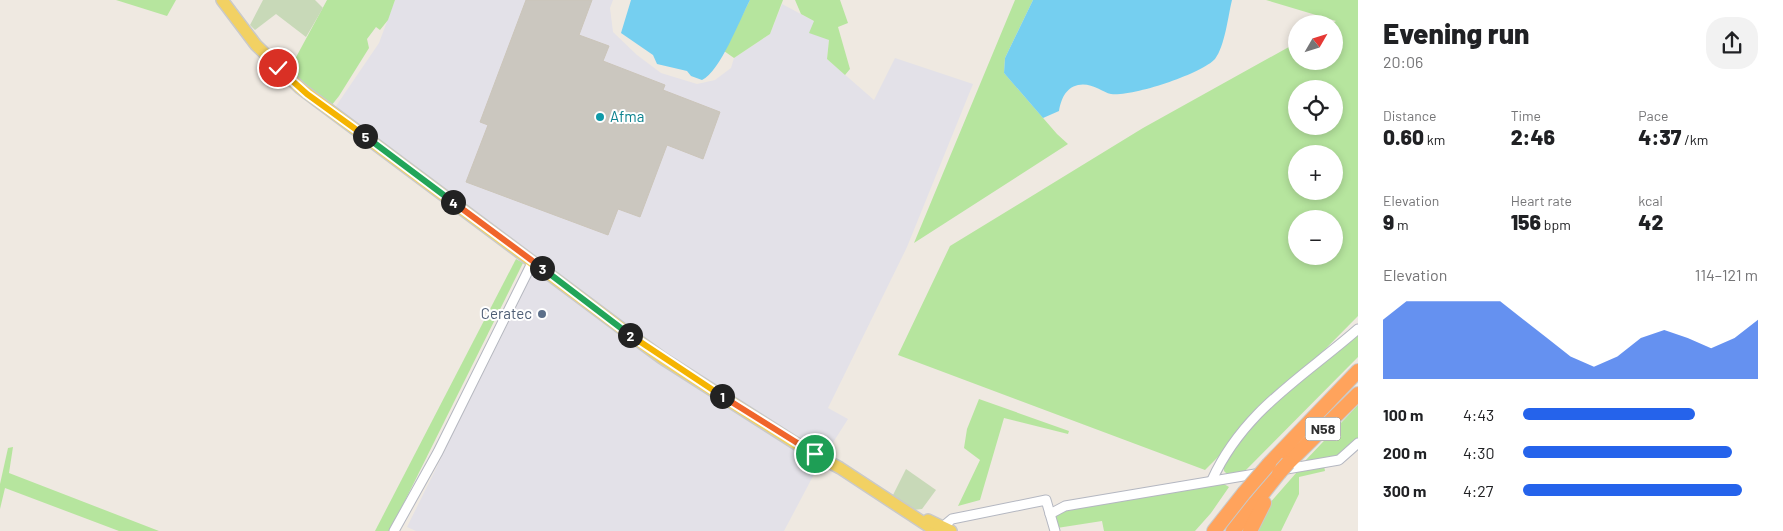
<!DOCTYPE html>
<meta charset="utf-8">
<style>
:root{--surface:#fff;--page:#f2f2f2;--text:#202124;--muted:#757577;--accent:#2563eb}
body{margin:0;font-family:Barlow,sans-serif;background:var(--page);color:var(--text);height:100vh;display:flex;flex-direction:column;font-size:19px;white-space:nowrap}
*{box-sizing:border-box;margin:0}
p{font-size:16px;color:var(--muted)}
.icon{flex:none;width:28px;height:28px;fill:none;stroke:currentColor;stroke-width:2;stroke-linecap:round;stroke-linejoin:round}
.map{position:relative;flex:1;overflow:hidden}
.drawer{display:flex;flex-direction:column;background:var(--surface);width:425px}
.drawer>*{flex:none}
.needle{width:32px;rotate:51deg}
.fabs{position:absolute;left:1288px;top:15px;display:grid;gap:10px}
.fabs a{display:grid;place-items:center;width:55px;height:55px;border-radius:50%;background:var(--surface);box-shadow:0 2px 8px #0003;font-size:25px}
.pin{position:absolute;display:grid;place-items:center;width:42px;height:42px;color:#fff;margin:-21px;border:2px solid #fff;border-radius:50%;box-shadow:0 1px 5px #0007}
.km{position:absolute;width:25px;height:25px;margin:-12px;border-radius:50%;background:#222;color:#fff;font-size:14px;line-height:25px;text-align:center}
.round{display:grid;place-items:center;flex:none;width:52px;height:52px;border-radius:20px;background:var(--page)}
.head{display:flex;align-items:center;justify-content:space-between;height:85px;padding:0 25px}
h1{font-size:28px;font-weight:800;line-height:38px}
.figures{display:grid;grid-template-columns:repeat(3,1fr);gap:8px;height:85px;padding:5px 25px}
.figures div{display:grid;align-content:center}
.figures b{font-size:21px;font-weight:800}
.figures small{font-size:14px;font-weight:400}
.figures p{font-size:14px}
.chart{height:140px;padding:10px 25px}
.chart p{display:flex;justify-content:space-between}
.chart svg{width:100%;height:90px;margin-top:5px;fill:var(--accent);opacity:.7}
ul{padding:0 25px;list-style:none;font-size:16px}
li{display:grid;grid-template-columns:80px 60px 1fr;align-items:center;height:38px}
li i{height:12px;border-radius:6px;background:var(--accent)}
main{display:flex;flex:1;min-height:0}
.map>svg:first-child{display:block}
.industrial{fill:#e3e1e8}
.green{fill:#b6e59e;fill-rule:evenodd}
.cemetery{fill:#c8d9b8}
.water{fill:#75cff0}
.building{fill:#cbc7bf;stroke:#cbc5ba}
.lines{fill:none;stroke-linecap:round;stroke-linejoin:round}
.minor-casing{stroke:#b4b7c1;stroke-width:11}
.major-casing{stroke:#c9c9c9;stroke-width:14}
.highway-casing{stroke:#c9c9c9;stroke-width:16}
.minor{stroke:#fff;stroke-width:9}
.major{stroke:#f2d163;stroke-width:11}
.highway{stroke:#ffa35c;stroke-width:14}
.highway-bridge-casing{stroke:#c9c9c9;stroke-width:16;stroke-linecap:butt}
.highway-bridge{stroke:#ffa35c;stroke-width:14}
.split-1-casing{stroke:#fff;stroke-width:10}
.split-2-casing{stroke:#fff;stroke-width:10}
.split-3-casing{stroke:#fff;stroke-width:10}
.split-4-casing{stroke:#fff;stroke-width:10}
.split-5-casing{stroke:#fff;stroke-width:10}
.split-6-casing{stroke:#fff;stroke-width:10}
.split-1{stroke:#f0652b;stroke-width:6}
.split-2{stroke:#f5b400;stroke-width:6}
.split-3{stroke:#22a559;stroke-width:6}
.split-4{stroke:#f0652b;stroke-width:6}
.split-5{stroke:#22a559;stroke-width:6}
.split-6{stroke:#f5b400;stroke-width:6}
.culture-dot{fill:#0f9aa8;stroke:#fff;stroke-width:2}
.service-dot{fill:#5c6f8a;stroke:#fff;stroke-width:2}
.labels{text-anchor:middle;stroke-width:4;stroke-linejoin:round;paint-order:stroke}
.shield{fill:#fff;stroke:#6d6d6d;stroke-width:1}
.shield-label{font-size:14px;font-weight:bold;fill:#2e2e2e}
.culture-label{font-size:15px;fill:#0d838f;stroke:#fff;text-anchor:start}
.service-label{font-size:15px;fill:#4e5e75;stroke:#fff;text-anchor:end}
</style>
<main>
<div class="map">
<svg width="1358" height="531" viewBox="0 0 1358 531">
<rect width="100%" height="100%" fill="#efe9e1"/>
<path class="industrial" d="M 395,0 L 613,0 L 610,8 L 613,32 L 637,55 L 661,73 L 697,84 L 715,80 L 731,68 L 734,58 L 770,34 L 782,4 L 814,21 L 829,40 L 827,59 L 874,100 L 895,58 L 973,84 L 907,247 L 828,408 L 848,419 L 820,463 L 784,531 L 416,531 L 407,527 L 539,261 L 334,109 L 379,43 Z"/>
<g class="green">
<path d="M 116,0 L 176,0 L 167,16 Z"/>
<path d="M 327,0 L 395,0 L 388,20 L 380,30 L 376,27 L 367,39 L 369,48 L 339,96 L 331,106 L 288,72 Z"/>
<path d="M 750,0 L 783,0 L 770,34 L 734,58 L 724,51 Z"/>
<path d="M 795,0 L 840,0 L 848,23 L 838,27 L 850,69 L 845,75 L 827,59 L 829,40 L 809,33 L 814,21 L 801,14 Z"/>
<path d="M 1015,0 L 1033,0 L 1005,58 L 1004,73 L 1057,134 L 1068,144 L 914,243 Z"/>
<path d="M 1266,0 L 1358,0 L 1358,316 L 1272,403 L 1358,333 L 1358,357 L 1242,474 L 1228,475 L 1224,471 L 1224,463 L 1243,432 L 1205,470 L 898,355 L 950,246 L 1143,128 L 1296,43 L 1296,61 L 1334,61 L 1334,24 L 1331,24 L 1336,21 ZM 1296,89 L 1334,89 L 1334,126 L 1296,126 ZM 1296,154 L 1334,154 L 1334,191 L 1296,191 ZM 1296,219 L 1334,219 L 1334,256 L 1296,256 Z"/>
<path d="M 516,259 L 523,263 L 390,531 L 375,531 Z"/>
<path d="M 979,399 L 1069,431 L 1068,434 L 1004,418 L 980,500 L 958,506 L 980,460 L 964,448 L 967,429 Z"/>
<path d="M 1358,405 L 1358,439 C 1337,459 1331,460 1303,463 Z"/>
<path d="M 13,447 L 9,473 L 159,531 L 119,531 L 5,488 L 0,509 L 0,484 L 8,448 Z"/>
<path d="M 1324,466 L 1325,471 L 1299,477 L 1299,494 L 1281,531 L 1254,531 L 1262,512 L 1297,472 Z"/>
<path d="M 1224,484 L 1229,487 L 1211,513 L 1195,531 L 1104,531 L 1102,521 L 1057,528 L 1054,515 L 1065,511 L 1115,501 Z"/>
</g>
<g class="cemetery">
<path d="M 263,0 L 315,0 L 323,8 L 306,37 L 276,14 L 255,30 L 250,25 Z"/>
<path d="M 906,469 L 936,490 L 922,509 L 913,510 L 893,495 Z"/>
</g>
<g class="water">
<path d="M 631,0 L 750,0 C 740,19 720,72 702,80 L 691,76 L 687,71 L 657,64 L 653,55 L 621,33 Z"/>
<path d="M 1033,0 L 1232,0 C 1228,16 1225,46 1215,59 C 1201,74 1132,97 1111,94 C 1102,92 1091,82 1078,85 C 1065,88 1061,100 1059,111 L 1043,118 L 1004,73 L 1005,58 Z"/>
</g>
<path class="building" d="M 526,0 L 592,0 L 579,35 L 609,46 L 603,61 L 665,85 L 663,90 L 720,112 L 703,159 L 667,145 L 640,217 L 618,209 L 608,235 L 466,182 L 488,125 L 480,122 Z"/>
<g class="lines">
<g class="minor-casing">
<g id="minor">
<path d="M 1281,470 L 1339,460 L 1358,443"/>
<path d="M 1212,480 C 1244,410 1302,378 1358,329"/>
<path d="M 1050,514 L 1065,506 L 1261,473"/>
<path d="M 394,531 L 438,452 L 533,261"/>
<path d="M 944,531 L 946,524 L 952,519 L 1046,500 L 1055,531"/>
</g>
</g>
<g class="major-casing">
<g id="major">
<path d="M 222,0 L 256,45 L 300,88 L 625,331 L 662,358 L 803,448 L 840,468 L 936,531"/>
<path d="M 928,520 L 951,531"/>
</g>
</g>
<g class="highway-casing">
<g id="highway">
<path d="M 1288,463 L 1358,394"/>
<path d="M 1269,464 L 1358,371"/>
<path d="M 1214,531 L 1244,493"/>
<path d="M 1233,531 L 1279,473"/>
<path d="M 1250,531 L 1264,503"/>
</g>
</g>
<use href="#minor" class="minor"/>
<use href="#major" class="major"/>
<use href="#highway" class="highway"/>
<g class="highway-bridge-casing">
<g id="highway-bridge">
<path d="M 1279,473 L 1288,463"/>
<path d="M 1244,493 L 1269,464"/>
</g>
</g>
<use href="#highway-bridge" class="highway-bridge"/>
</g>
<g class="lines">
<g class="split-1-casing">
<path id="split-1" d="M 722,396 L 815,454"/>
</g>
<g class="split-2-casing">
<path id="split-2" d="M 630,335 L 722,396"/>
</g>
<g class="split-3-casing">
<path id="split-3" d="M 542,268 L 630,335"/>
</g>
<g class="split-4-casing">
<path id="split-4" d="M 453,202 L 542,268"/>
</g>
<g class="split-5-casing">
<path id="split-5" d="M 365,136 L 453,202"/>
</g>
<g class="split-6-casing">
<path id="split-6" d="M 278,68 L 307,94 L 365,136"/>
</g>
<use href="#split-1" class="split-1"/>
<use href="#split-2" class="split-2"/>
<use href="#split-3" class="split-3"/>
<use href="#split-4" class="split-4"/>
<use href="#split-5" class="split-5"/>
<use href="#split-6" class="split-6"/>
</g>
<circle class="culture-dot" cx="600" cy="117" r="5"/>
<circle class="service-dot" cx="542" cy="314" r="5"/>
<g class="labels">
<rect class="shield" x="1305.5" y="417.5" width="35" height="23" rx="4"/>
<g class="shield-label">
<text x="1323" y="434">N58</text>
</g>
<g class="culture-label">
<text x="610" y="122">Afma</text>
</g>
<g class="service-label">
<text x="532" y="319">Ceratec</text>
</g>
</g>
</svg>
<div class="fabs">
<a><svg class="needle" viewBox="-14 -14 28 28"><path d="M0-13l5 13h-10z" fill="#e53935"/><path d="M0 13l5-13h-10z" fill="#757577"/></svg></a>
<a><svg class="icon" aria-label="locate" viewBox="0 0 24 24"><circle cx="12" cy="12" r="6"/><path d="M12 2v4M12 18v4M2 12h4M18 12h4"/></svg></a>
<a>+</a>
<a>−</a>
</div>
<div class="pin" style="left:815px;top:454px;background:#1e9e55"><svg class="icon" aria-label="arrive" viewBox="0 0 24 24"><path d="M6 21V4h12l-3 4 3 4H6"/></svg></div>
<div class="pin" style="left:278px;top:68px;background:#d93025"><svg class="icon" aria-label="check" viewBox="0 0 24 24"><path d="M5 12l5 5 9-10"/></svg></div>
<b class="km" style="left:722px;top:396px">1</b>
<b class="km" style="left:630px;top:335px">2</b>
<b class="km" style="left:542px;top:268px">3</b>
<b class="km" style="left:453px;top:202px">4</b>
<b class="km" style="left:365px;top:136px">5</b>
</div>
<section class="drawer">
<div class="head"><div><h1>Evening run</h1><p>20:06</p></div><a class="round"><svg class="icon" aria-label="share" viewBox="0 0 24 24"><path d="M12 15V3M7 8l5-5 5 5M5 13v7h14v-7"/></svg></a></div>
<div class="figures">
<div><p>Distance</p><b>0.60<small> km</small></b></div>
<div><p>Time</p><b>2:46</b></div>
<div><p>Pace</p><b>4:37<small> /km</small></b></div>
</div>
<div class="figures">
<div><p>Elevation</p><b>9<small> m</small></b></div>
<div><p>Heart rate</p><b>156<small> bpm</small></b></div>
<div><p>kcal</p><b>42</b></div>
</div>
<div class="chart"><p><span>Elevation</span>114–121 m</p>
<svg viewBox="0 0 160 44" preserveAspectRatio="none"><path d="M0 44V15L10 6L20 6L30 6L40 6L50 6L60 15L70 24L80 33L90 38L100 33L110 24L120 20L130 24L140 29L150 24L160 15V44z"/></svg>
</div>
<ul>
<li><b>100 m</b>4:43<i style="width:73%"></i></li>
<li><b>200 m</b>4:30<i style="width:89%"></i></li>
<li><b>300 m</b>4:27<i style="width:93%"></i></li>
</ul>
</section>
</main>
